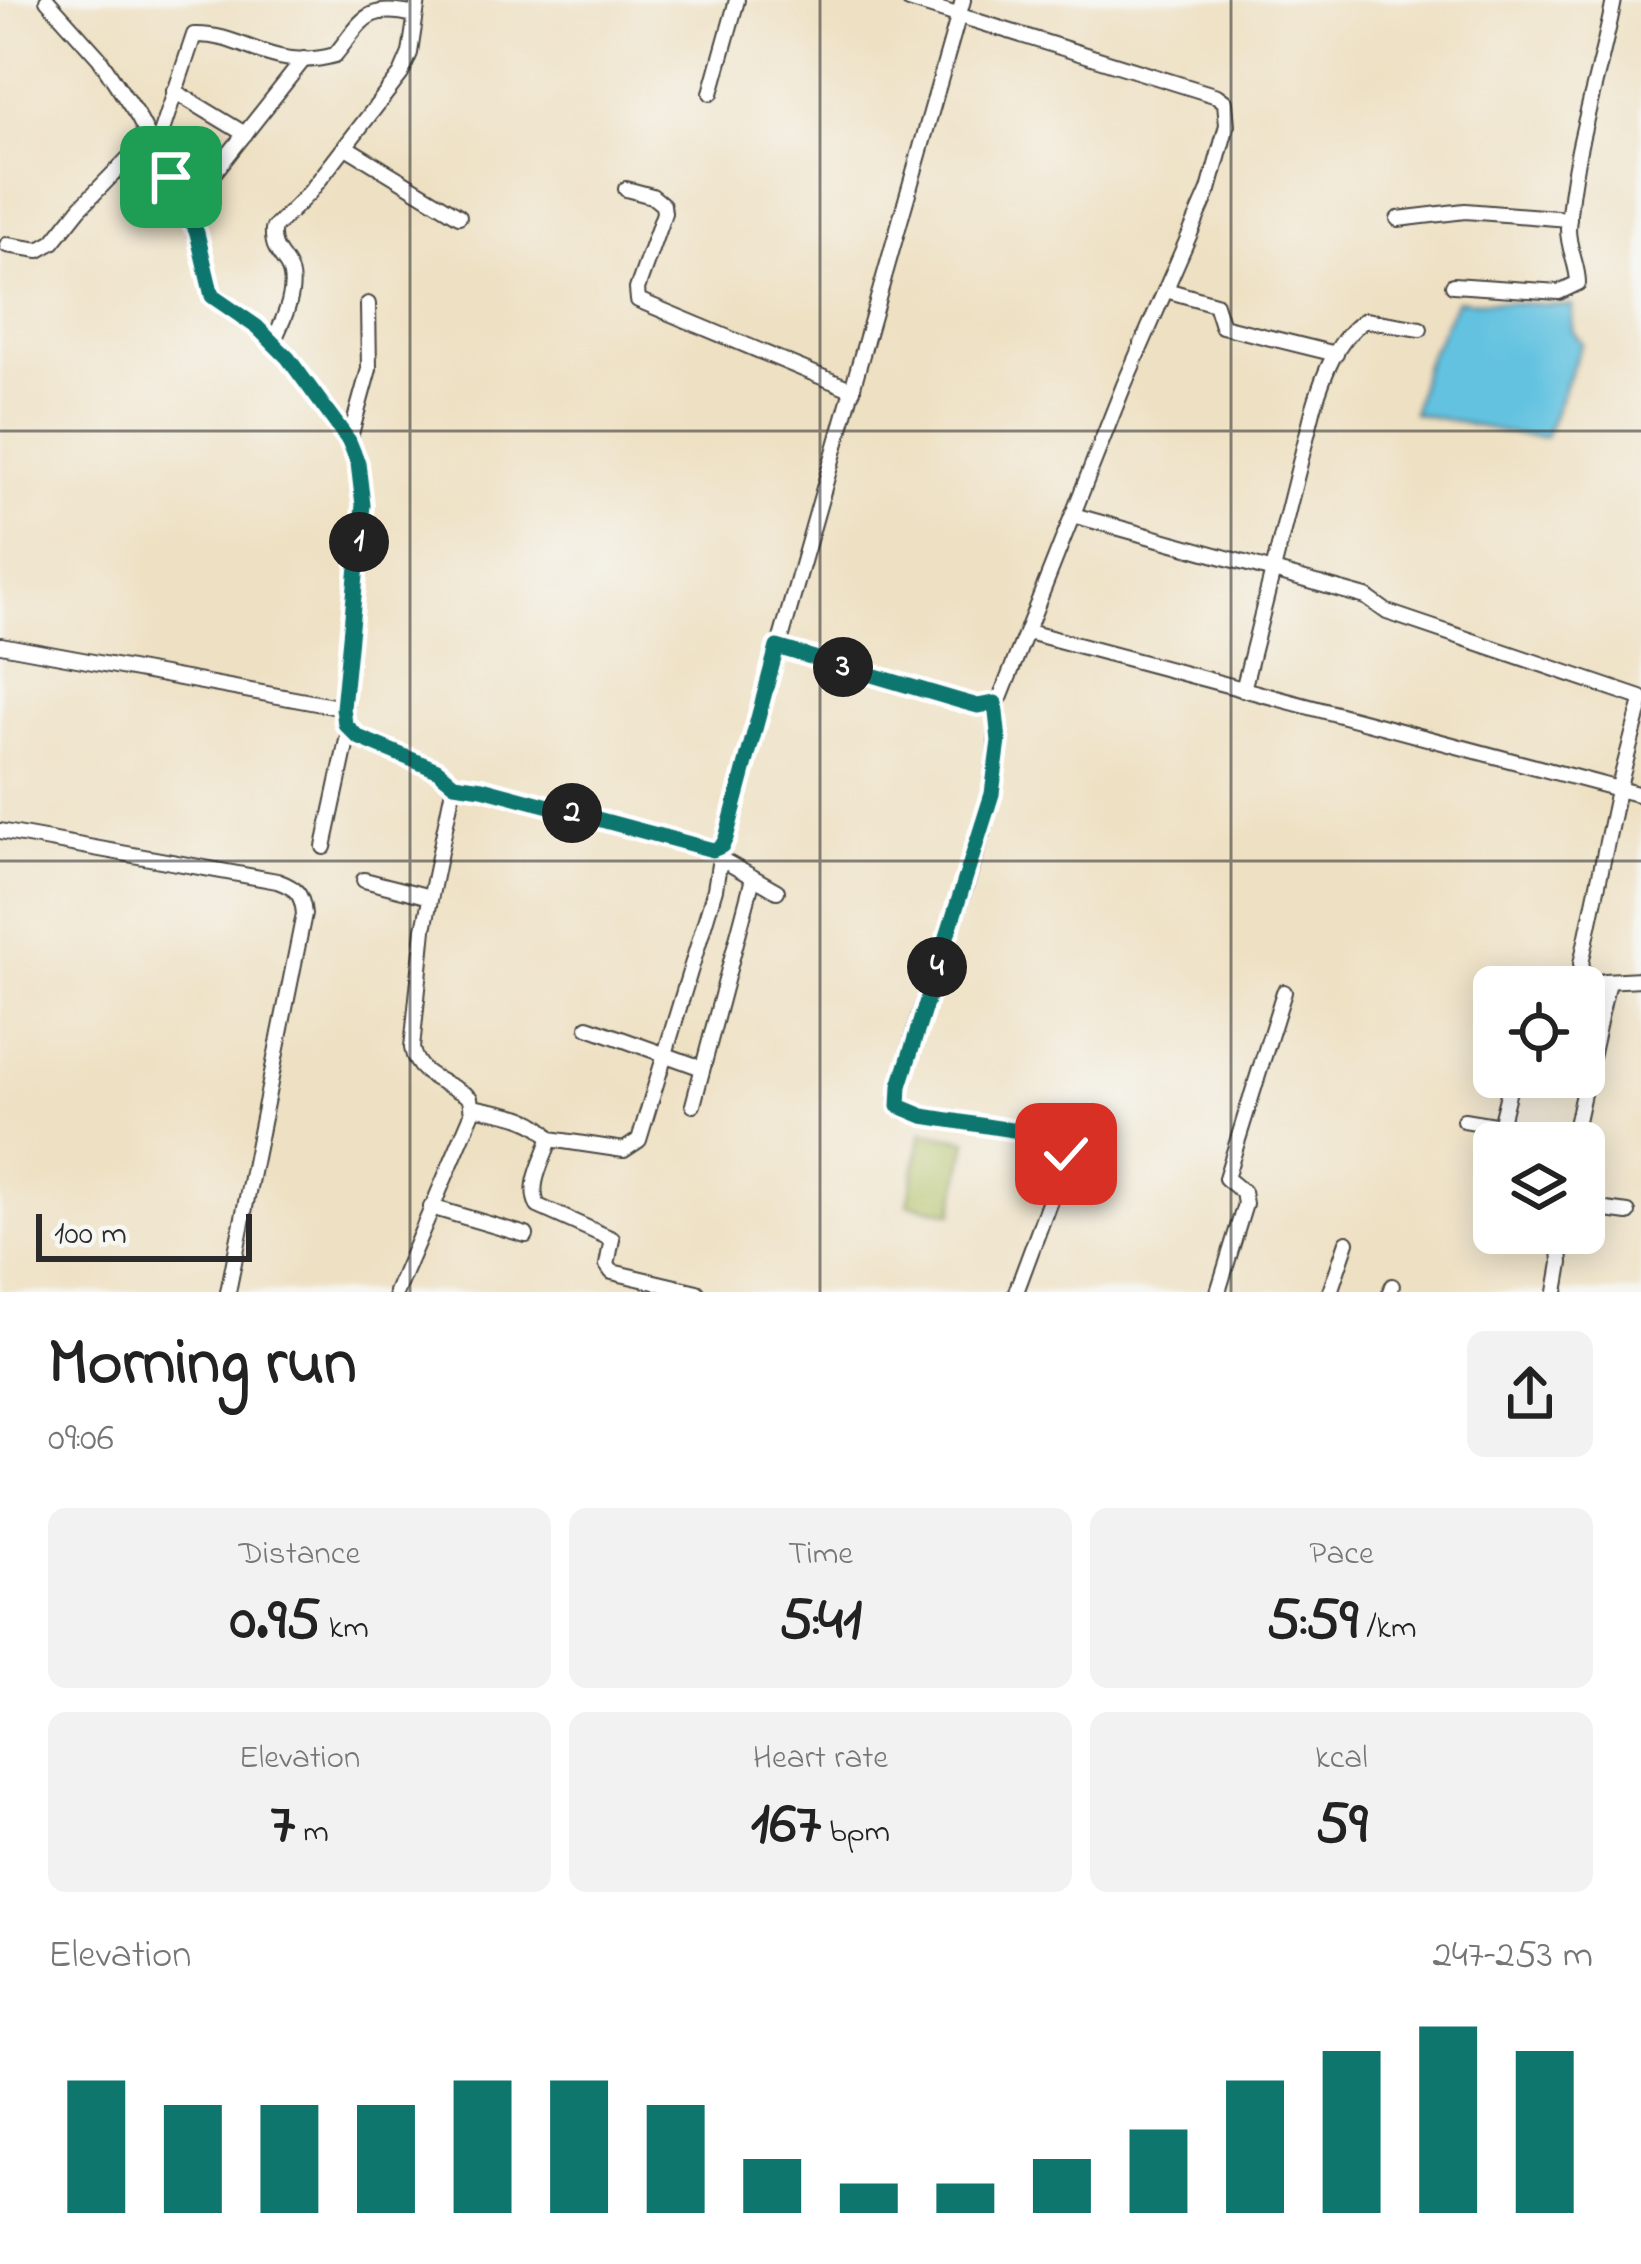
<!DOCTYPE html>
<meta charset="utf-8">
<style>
:root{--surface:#fff;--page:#f2f2f2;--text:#222;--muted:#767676;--accent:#0f766e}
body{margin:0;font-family:"Indie Flower",sans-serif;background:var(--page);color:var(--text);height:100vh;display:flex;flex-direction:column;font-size:45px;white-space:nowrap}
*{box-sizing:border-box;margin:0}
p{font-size:39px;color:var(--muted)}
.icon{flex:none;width:66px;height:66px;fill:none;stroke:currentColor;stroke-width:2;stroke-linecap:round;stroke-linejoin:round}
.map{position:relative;height:1292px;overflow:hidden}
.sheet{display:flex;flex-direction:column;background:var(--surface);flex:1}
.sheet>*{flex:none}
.buttons{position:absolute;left:1473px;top:966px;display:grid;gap:24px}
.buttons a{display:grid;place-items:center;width:132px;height:132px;border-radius:18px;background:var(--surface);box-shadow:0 6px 30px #0003;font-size:60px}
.scale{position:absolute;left:36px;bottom:30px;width:216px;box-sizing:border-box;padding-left:12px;border:6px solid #2b2b2b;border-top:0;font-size:33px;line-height:42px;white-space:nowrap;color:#2b2b2b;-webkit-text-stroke:9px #f6f6f2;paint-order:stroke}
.pin{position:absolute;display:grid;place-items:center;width:102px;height:102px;color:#fff;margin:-51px;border-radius:24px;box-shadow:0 6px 18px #0006}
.km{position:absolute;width:60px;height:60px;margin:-30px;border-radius:50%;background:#222;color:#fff;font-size:33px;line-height:60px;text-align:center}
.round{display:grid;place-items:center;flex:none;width:126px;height:126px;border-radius:18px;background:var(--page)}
.overview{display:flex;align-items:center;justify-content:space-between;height:204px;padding:0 48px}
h1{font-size:66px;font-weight:800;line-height:90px}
.stats{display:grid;grid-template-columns:repeat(3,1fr);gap:18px;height:204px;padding:12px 48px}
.stats div{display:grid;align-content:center;border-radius:18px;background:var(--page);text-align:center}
.stats b{font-size:60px;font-weight:800}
.stats small{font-size:33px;font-weight:400}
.stats p{font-size:33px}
.chart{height:336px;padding:24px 48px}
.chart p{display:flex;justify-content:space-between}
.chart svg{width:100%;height:216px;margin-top:12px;stroke:var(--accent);stroke-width:6}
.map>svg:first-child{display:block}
.green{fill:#afbd5f;stroke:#6d7445;stroke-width:3}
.water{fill:#62c2e0;stroke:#467686;stroke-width:3}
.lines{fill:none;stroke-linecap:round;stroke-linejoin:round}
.minor-casing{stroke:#484642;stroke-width:18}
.minor{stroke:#fff;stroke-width:14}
.route-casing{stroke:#fff;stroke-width:24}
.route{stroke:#0f766e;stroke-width:15}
.grid{fill:none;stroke:#2b2b2b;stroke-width:3;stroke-opacity:0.55}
</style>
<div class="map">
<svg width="1641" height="1292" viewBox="0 0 1641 1292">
<rect width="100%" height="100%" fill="#f6f6f2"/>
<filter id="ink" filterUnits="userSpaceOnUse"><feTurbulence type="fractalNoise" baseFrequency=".00833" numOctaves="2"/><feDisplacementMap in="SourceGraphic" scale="24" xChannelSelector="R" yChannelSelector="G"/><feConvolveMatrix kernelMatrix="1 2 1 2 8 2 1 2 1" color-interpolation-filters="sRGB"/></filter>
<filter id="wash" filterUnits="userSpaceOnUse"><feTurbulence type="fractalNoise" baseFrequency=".004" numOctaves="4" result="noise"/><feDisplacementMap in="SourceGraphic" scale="48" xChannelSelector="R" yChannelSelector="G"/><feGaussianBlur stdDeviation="2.7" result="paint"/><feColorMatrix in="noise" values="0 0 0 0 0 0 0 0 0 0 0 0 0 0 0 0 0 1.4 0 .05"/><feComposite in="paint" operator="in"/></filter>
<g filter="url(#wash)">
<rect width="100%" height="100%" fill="#eee0c2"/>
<path class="green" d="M 922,1132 L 967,1140 L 953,1213 L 908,1204 Z"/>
<path class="water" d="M 1457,300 L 1572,306 L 1572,330 L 1582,343 L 1545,437 L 1524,436 L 1413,413 L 1424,367 Z"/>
</g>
<g filter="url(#ink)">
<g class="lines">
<g class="minor-casing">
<g id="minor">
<path d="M 47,0 L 99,58 L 138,117 L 189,213 L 212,295 L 257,327 L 288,359 L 349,441 L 358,463 L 363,505 L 344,687 L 345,724 C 370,758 428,751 454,784 L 424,929 L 412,1048 C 417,1078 448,1081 470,1098 L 472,1114 L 396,1292"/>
<path d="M 174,91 L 245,134"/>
<path d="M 711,93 L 737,0"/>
<path d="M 346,147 L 459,216"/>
<path d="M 156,149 L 194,35 C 244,33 271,73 335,55 C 363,21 364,3 415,15"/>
<path d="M 626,189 L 652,196 L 663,205 L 664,213 L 637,289 L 638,300 L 853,390"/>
<path d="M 187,207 L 304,59"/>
<path d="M 1398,219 L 1465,211 L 1569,219"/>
<path d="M 7,245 L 39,250 L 53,242 L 80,208 L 149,137"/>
<path d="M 1453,285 L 1559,292 L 1578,283 C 1578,265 1568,249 1568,229 C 1572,151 1600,76 1614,0"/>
<path d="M 1166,290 L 1215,304 L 1222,326 L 1336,354"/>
<path d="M 273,342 C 283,321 300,287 287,265 C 278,251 272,248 273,229 L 310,192 L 401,74 L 410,53 L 418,0"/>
<path d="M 349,441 L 369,369 L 368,304"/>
<path d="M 1073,515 L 1366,597 L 1387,612 L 1641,698"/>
<path d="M 1028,632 L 1641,795"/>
<path d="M 1,645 L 343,708"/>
<path d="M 777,647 L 978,706 L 995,703 L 1001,696 L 1124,385 L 1209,190 L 1227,125 L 1225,102 L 1217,96 L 909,0"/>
<path d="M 1243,690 L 1314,407 C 1323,376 1337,338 1365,320 L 1420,329"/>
<path d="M 995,703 C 1008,838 922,966 898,1097 L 899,1105 L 905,1111 L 1050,1136 L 1065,1147 L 1065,1160 L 1016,1292"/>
<path d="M 454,784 L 497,791 L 713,851 L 722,846 L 963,0"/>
<path d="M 0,831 L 277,881 C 296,888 302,893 304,914 L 228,1292"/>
<path d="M 324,847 L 349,731"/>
<path d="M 721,859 L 777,891"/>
<path d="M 364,880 L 430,897"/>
<path d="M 1604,981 L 1641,979"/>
<path d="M 588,1027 L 702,1068"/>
<path d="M 693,1105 L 752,882"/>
<path d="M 473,1107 C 498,1113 536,1115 550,1139 C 544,1160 527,1185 538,1206 L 612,1239 L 607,1265 L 612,1272 L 697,1292"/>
<path d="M 1464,1120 L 1573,1138"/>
<path d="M 1500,1126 L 1512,1078"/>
<path d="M 550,1139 L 624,1150 L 639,1140 L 715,889 L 722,846"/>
<path d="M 1572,1143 L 1607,986 L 1586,977 L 1581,964 L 1618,790 L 1641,704"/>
<path d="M 431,1207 L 526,1235"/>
<path d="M 1584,1207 L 1628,1213"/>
<path d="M 1218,1292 L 1245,1204 L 1243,1192 L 1226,1178 L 1284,992"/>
<path d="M 1330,1292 L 1347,1242"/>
<path d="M 1390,1292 L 1392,1286"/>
<path d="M 1556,1292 L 1561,1263 L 1559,1233"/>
</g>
</g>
<use href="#minor" class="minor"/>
</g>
</g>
<g class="lines" filter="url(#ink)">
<g class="route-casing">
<path id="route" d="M 171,177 L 197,233 L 212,296 L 257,327 L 288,358 L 349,441 L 358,463 L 363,505 L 343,708 L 345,724 L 358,737 L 437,770 L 454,784 L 482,788 L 713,850 L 722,846 L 726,838 L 777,647 L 960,701 L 978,706 L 995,703 L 999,741 L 992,794 L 900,1086 L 899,1106 L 923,1116 L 1050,1136 L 1062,1142 L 1066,1154"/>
</g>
<use href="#route" class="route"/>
</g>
<path class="grid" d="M 410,0 L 410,1292M 820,0 L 820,1292M 1231,0 L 1231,1292M 0,431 L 1641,431M 0,861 L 1641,861"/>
</svg>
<div class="buttons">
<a><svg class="icon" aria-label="locate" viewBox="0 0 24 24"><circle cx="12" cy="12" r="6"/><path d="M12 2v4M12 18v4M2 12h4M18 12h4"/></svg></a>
<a><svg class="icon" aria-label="layers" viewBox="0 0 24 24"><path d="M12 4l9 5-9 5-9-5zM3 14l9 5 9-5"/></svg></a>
</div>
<div class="scale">100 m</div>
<div class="pin" style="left:171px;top:177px;background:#1e9e55"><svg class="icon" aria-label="arrive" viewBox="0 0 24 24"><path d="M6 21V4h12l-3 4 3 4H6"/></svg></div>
<div class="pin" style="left:1066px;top:1154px;background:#d93025"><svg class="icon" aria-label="check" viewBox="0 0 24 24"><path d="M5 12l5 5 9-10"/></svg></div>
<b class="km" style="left:359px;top:542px">1</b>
<b class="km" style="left:572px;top:813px">2</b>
<b class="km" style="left:843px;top:667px">3</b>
<b class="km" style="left:937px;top:967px">4</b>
</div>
<section class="sheet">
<div class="overview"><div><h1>Morning run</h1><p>09:06</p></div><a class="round"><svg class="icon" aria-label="share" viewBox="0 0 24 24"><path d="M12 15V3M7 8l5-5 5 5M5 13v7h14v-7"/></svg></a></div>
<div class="stats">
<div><p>Distance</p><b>0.95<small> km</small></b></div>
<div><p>Time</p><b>5:41</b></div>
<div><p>Pace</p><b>5:59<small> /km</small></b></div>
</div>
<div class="stats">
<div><p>Elevation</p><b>7<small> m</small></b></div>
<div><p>Heart rate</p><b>167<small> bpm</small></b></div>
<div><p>kcal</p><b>59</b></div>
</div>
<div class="chart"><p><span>Elevation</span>247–253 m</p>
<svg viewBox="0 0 160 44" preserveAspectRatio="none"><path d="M5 44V17M15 44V22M25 44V22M35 44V22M45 44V17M55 44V17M65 44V22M75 44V33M85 44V38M95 44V38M105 44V33M115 44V27M125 44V17M135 44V11M145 44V6M155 44V11"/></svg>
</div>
</section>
